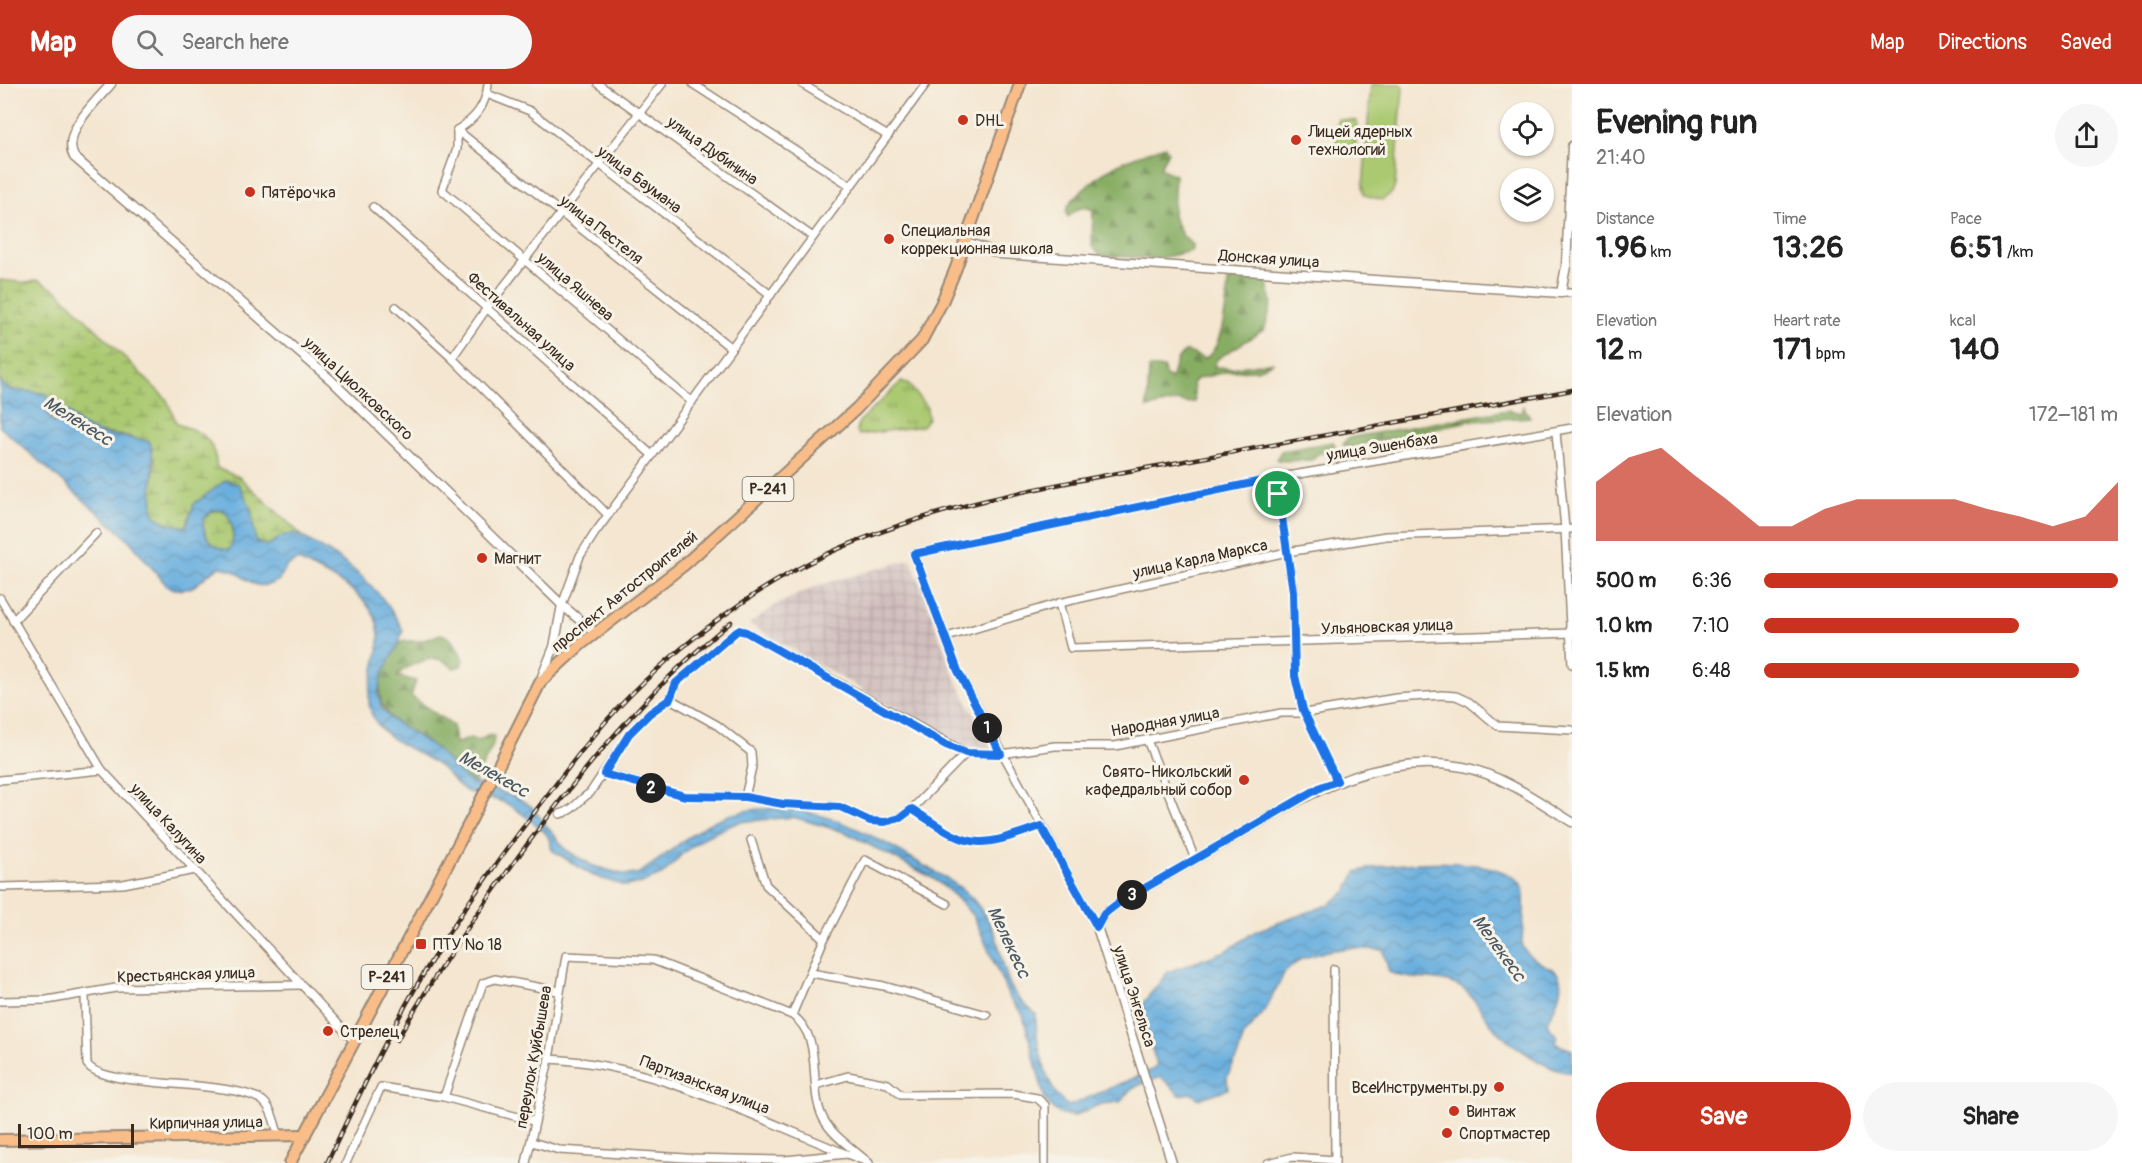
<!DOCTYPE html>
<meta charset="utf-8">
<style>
:root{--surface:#fff;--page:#f6f6f6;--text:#222;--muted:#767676;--accent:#c8321e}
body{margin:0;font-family:Pangolin,sans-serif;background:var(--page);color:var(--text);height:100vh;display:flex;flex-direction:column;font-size:22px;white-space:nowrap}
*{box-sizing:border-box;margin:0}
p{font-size:20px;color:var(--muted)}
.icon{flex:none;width:33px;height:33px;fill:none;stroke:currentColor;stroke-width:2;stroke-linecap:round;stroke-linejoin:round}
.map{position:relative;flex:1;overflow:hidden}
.sheet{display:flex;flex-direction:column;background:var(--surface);width:570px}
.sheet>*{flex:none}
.buttons{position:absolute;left:1500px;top:18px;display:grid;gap:12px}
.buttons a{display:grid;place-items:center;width:54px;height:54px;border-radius:50%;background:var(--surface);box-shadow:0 2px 4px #0004;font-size:30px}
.scale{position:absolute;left:18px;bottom:15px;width:116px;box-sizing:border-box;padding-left:6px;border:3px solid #3b2a1e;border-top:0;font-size:16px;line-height:21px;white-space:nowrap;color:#3b2a1e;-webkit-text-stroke:4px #f7f3e8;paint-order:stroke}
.pin{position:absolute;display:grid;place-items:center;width:51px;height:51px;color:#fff;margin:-26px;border:3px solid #fff;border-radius:50%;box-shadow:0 2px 6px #0007}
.km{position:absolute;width:30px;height:30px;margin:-15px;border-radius:50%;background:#222;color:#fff;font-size:16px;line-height:30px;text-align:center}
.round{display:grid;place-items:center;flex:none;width:63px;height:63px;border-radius:32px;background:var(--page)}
.headline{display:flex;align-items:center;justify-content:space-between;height:102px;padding:0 24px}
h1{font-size:33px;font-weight:700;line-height:45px}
.metrics{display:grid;grid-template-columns:repeat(3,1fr);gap:9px;height:102px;padding:6px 24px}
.metrics div{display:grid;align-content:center}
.metrics b{font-size:30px;font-weight:700}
.metrics small{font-size:16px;font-weight:400}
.metrics p{font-size:16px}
.chart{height:168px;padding:12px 24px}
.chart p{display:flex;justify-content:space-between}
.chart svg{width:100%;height:108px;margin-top:6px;fill:var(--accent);opacity:.7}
.action{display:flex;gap:12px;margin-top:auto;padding:12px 24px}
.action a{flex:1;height:69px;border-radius:36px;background:var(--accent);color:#fff;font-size:24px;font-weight:700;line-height:69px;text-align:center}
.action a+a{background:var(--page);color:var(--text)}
ul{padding:0 24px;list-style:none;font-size:20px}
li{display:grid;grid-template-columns:96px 72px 1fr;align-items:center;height:45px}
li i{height:15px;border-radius:8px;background:var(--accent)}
header{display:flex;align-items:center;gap:36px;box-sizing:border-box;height:84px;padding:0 30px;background:var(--accent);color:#fff}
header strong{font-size:28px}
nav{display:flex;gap:33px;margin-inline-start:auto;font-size:21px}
.search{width:420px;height:54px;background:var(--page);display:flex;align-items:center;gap:15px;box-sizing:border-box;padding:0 21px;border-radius:33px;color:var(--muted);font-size:22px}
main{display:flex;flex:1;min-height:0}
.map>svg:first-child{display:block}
.industrial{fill:url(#industrial-grid)}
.grass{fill:url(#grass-tufts);stroke:#727a48;stroke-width:1.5}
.forest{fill:url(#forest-firs);stroke:#616c40;stroke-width:1.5}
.wetland{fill:url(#wetland-marsh);stroke:#727a48;stroke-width:1.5}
.garden{fill:#aac971;stroke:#727a48;stroke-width:1.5}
.water{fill:url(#water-waves);stroke:#526c7e;stroke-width:1.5;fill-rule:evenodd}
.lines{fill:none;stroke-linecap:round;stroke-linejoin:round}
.minor-casing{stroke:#988877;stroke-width:10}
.tertiary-casing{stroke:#988877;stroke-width:11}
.trunk-casing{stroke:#988877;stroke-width:14}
.minor{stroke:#fff;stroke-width:7}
.tertiary{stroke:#fff;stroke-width:8}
.trunk{stroke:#f8bd89;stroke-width:10}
.rail-casing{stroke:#3b2a1e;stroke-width:4.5}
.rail{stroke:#f7f3e8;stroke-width:2;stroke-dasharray:7;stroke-linecap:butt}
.route-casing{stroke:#fff;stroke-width:12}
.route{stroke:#1a73e8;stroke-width:8}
.poi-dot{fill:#c8321e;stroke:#f7f3e8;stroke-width:2}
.labels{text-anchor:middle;stroke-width:6;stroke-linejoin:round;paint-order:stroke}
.shield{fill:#f7f3e8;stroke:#73665b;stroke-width:1.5}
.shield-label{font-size:15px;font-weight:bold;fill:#3b2a1e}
.poi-label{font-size:16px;fill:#3b2a1e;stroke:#f7f3e8;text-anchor:start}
.street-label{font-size:16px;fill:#3b2a1e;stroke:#f7f3e8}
.water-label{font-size:18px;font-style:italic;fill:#4b5861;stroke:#f7f3e8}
</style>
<header>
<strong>Map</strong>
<div class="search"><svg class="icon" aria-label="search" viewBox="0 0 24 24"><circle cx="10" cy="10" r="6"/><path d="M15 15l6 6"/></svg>Search here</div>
<nav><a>Map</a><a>Directions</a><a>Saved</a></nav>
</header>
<main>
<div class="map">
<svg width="1572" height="1079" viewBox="0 0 1572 1079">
<defs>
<pattern id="industrial-grid" width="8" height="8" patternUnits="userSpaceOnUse" patternTransform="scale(1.5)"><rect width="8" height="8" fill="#d1bfbe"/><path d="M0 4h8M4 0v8" fill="none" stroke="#b4a4a3"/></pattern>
<pattern id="grass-tufts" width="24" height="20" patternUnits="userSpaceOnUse" patternTransform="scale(1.5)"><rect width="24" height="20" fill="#aac971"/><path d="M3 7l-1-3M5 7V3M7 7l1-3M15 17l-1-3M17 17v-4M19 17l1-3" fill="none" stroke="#8ca35c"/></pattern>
<pattern id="forest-firs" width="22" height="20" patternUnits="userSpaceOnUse" patternTransform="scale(1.5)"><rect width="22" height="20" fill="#87ad63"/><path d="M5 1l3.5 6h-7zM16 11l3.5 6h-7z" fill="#708d51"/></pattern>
<pattern id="wetland-marsh" width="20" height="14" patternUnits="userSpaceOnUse" patternTransform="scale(1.5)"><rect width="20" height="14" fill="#aac971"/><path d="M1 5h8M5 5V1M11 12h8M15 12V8" fill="none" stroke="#8ca35c"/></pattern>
<pattern id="water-waves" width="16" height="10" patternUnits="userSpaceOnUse" patternTransform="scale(1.5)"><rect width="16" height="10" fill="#68aede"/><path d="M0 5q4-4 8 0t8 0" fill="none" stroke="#578eb3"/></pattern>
</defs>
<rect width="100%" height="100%" fill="#f7f3e8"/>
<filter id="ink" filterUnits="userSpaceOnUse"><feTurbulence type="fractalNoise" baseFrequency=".0167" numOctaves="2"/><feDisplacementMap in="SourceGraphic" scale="12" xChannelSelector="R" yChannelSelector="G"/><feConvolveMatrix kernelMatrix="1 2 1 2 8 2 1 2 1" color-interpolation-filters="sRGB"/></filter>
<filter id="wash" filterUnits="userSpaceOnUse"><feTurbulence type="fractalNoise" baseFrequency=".008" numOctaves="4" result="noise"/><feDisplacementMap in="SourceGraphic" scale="24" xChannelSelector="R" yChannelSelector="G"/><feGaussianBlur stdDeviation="1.35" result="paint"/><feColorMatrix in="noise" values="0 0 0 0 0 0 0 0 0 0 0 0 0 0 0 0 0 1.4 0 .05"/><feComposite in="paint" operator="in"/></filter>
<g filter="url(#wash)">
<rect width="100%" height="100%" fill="#f4e6d0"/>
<path class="industrial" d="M 911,475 L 953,589 L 991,664 L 966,663 L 950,657 L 749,540 L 776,521 L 816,502 Z"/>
<path class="grass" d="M 901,298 L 909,301 L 927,324 L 928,334 L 922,342 L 859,351 L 857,347 L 859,338 Z"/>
<g class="forest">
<path d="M 1165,62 L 1168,68 L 1160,84 L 1175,91 L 1173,132 L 1182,151 L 1193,162 L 1191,167 L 1157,175 L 1101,171 L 1092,163 L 1093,126 C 1082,121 1077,125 1068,133 L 1066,129 C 1068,118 1074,115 1082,107 C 1111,79 1128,75 1165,62 Z"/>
<path d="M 1231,188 L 1265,192 L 1272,218 L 1265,245 L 1217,275 L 1214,283 L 1232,284 L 1274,278 L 1257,286 L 1229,287 L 1197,295 L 1193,298 L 1195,318 L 1185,319 L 1179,317 L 1147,324 L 1149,284 L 1164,284 L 1165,291 L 1171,295 C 1175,284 1175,273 1187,267 L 1204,275 C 1224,266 1228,211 1228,190 Z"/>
<path d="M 1523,322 L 1530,333 L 1469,337 L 1351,363 L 1343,361 L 1347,355 L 1353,353 L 1508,326 L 1522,329 Z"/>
<path d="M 1333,358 L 1335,361 L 1333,369 L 1319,369 L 1311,376 L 1279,377 L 1277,375 L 1281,367 Z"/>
<path d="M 441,550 C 453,553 459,565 463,576 L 461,582 L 454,584 C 450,582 446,577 441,576 C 429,572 404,583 397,592 L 416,597 L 411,612 L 453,642 L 455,660 L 470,654 L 478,657 L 489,651 L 494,652 L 493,661 L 474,699 C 461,694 447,675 435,666 C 403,642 364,630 386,582 C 390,574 392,563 400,559 C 407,555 412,558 418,557 C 426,556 434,552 441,550 Z"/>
</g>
<g class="wetland">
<path d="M 0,196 L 28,199 L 38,196 L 59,208 L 167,316 L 177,340 C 204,348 214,355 217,384 L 239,393 L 306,455 C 290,447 281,452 267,462 L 256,458 L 251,425 L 194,420 L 186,443 C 173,442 164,438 154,431 L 151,415 L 155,375 L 129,352 C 103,352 80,341 53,339 L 46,326 L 48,310 L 8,305 L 0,297 Z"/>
<path d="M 213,426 L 223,426 C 234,435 236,454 229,467 C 212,464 203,453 203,436 Z"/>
</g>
<g class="garden">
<path d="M 1371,0 L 1401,0 L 1403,4 L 1395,102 L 1392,109 L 1382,116 L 1364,111 L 1363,104 Z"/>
<path d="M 1338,35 L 1357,37 L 1355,68 L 1335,67 Z"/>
</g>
<path class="water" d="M 0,297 L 8,305 L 48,310 L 46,326 L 53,339 L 68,327 C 88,356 119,349 150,358 C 157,382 149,406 154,431 L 166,439 L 186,443 L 194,420 L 226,396 L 239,400 L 251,425 L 256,458 L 267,462 L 282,452 L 295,449 C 341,473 378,498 403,546 L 399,559 L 383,589 L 378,609 L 382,625 L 392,636 L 434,663 L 467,696 L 515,713 L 531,722 L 566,766 L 593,782 L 626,791 L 637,790 C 664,775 688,749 716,736 C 789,704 861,743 921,780 C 942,792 965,803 979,823 C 987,834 995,847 998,859 C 1003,878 1006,899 1018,914 C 1023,920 1030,925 1036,930 C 1035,954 1046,1010 1069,1022 L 1152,986 L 1157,981 L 1141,931 L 1144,918 L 1168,888 L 1226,867 L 1256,847 L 1328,821 L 1347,807 L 1356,788 C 1390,777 1495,770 1520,799 C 1529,809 1521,849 1522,863 C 1530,874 1540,879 1552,885 C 1572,896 1552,927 1547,941 L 1557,952 L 1556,960 L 1572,966 L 1572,988 C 1552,991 1506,957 1493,942 C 1484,932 1478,919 1468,909 C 1447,888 1414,900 1389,888 L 1383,866 L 1350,864 L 1327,867 L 1301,875 L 1285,888 L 1264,928 L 1244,951 L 1238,971 L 1227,993 L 1228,1005 L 1199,1015 L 1190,1009 L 1180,1011 L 1161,993 L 1132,1004 L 1120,1018 L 1101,1020 L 1074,1032 L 1062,1031 L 1052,1024 L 1045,1016 L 1023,931 L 1009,913 L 974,833 L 955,812 L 934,795 L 847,749 L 793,733 L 739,738 L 707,752 L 683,769 L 663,790 L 642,799 L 625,802 L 591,791 L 552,766 C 551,762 550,756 548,753 C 545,746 513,722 505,719 C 495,714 479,713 466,707 C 456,701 448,689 439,682 C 419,667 391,660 376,638 C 351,603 403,558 364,517 C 346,498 320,489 298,476 L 287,482 L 279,496 C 249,513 248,486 220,483 C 200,491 197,513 168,503 L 128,455 L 0,343 ZM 213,426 L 223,426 C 234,435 236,454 229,466 C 212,464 203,453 203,436 Z"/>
</g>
<g filter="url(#ink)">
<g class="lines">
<g class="minor-casing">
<g id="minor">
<path d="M 598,0 L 813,153"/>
<path d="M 693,0 L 851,102"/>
<path d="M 802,0 L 888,52"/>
<path d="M 487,10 L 530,27 L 771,211"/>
<path d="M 457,46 L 457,65 L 442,106 L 692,318"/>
<path d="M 457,46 L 731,264"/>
<path d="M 457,46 C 475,35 486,22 488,0"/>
<path d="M 373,123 L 652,371"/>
<path d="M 1561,209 L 1572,209"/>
<path d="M 396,223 L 452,274 L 608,431"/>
<path d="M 452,274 L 487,224 L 662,0"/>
<path d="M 1556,348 L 1565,445 L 1572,580"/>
<path d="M 1276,394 L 1293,507 L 1295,592 L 1303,626 L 1337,697"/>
<path d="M 0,514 L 102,686 L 353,956"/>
<path d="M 1059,519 L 1071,564 L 1572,549"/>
<path d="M 562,521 L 580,472 L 595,449 L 926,0"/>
<path d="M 13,537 L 96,449"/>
<path d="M 947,553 L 1059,519 L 1287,468 L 1386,452 L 1572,445"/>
<path d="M 670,615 L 717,641 L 751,668 L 752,683 L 745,713"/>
<path d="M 1147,656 L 1195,775"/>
<path d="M 604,689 L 685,712 L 745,713 L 783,720 L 840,723 L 870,737 L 885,738 L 900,734 L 912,725 C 972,765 973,766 1041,742"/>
<path d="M 0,696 L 102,686"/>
<path d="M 912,725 L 966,669"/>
<path d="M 560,730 C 574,727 578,716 590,709 L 629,650 L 650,629 L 670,615 L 676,599 L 738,546 L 746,548 L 966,669 L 1001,670 L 1055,662 L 1115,662 L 1281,629 L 1305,629 L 1396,614 L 1442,611 L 1456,612 L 1469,618 L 1498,642 L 1572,646"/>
<path d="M 751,756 L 766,801 L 824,855"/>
<path d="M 0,803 L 123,800 L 195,786"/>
<path d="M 1097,843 L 958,587 L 914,470 L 1287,392 L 1572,344"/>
<path d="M 1334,885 L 1335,1079"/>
<path d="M 811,889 L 884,902 L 987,931"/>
<path d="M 85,911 L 87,980 C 103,1006 236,994 264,1018 C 273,1026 275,1042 279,1052"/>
<path d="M 0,917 L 47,916 L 116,904 L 301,901"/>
<path d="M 792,931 L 824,855 L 865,776 L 947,820"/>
<path d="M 549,975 C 653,980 749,1031 844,1069"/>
<path d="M 816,1001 L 848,992 L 888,1000 L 901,1011 L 1013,1010 L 1037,1014 L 1045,1021 L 1045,1079"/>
<path d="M 444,1013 L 483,899 L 495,895 L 558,907"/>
<path d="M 532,1058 L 559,1066 L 686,1074 L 785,1076 L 847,1070 L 865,1077"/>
<path d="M 346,1079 L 381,1003 L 444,1013 L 533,1037"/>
<path d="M 526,1079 L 549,975 L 566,872 L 653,876 L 792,931 C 825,954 807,1002 823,1034 C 832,1052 855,1066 869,1079"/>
<path d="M 1268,1079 L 1293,1073 L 1335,1076"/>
</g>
</g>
<g class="tertiary-casing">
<g id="tertiary">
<path d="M 111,0 C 95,19 61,48 74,73 L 331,296 L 562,521 L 595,549"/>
<path d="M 966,158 L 1001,170 L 1561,209 L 1566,182 L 1572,62"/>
<path d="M 541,595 L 554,563 L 562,521"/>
<path d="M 1172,1079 L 1097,843 L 1104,830 L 1117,820 C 1157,797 1197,774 1236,752 C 1307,711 1377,667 1463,683 C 1502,691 1538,717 1572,738"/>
</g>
</g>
<g class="trunk-casing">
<g id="trunk">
<path d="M 0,1056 L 305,1051"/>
<path d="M 290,1079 L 471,736 L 541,597 L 580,561 L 684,481 L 856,325 L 922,256 L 942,218 L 956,184 L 1020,0"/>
</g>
</g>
<use href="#minor" class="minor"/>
<use href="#tertiary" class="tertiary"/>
<use href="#trunk" class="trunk"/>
<g class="rail-casing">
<g id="rail">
<path d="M 397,956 C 432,894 471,838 512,781 C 577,692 645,607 731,538"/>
<path d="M 327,1079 C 361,1006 397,931 440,863 C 470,814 505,767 540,721 C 562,692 584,662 608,635 C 666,570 748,507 827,470 C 940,418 1064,399 1185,377 C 1314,353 1443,330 1572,306"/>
</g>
</g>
<use href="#rail" class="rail"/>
</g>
</g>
<g class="lines" filter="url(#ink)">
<g class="route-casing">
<path id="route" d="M 1276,394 L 1293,507 L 1295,592 L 1303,626 L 1337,697 L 1321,703 L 1117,820 L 1104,830 L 1097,843 L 1041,742 C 973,766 972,765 912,725 L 900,734 L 885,738 L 870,737 L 840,723 L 783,720 L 745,713 L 685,712 L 604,690 L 629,650 L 650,629 L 670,615 L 676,599 L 738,546 L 746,548 L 946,661 L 966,669 L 1001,670 L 958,587 L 914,470 Z"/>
</g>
<use href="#route" class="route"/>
</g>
<g class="poi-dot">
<circle cx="963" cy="36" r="6"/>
<circle cx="1296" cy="56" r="6"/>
<circle cx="250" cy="108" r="6"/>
<circle cx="889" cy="155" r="6"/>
<circle cx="482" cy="474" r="6"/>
<circle cx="1244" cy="696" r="6"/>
<rect x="415" y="854" width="12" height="12" rx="3"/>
<circle cx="328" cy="947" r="6"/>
<circle cx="1499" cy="1003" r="6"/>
<circle cx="1454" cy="1027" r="6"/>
<circle cx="1447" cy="1049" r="6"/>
</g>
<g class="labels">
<g class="shield">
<rect x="742.5" y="393" width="51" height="24" rx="4.5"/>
<rect x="361.5" y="881" width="51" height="24" rx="4.5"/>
</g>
<g class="shield-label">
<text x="768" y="410">Р-241</text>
<text x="387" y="898">Р-241</text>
</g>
<g class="poi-label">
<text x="975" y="42">DHL</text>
<text x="1308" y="53">Лицей ядерных<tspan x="1308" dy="18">технологий</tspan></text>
<text x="262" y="114">Пятёрочка</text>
<text x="901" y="152">Специальная<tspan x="901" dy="18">коррекционная школа</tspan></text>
<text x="494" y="480">Магнит</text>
<text x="1232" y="693" text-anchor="end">Свято-Никольский<tspan x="1232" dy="18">кафедральный собор</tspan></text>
<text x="433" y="866">ПТУ № 18</text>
<text x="340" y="953">Стрелец</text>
<text x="1487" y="1009" text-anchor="end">ВсеИнструменты.ру</text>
<text x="1466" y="1033">Винтаж</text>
<text x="1459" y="1055">Спортмастер</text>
</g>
<g class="street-label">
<text transform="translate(713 66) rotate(35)" y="6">улица Дубинина</text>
<text transform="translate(640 95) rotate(37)" y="6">улица Баумана</text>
<text transform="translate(602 145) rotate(38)" y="6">улица Пестеля</text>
<text transform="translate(1269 174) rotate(4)" y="6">Донская улица</text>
<text transform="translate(576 202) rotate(41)" y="6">улица Яшнева</text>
<text transform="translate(522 237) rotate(42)" y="6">Фестивальная улица</text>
<text transform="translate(359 304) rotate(43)" y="6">улица Циолковского</text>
<text transform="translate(1382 362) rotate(-9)" y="6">улица Эшенбаха</text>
<text transform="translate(1200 474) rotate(-12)" y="6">улица Карла Маркса</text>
<text transform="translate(624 507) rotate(-39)" y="6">проспект Автостроителей</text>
<text transform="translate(1387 542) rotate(-2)" y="6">Ульяновская улица</text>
<text transform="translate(1165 637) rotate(-10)" y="6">Народная улица</text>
<text transform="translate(169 739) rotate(47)" y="6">улица Калугина</text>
<text transform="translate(186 890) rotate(-2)" y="6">Крестьянская улица</text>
<text transform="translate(1135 912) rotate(72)" y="6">улица Энгельса</text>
<text transform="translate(533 973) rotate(-80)" y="6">переулок Куйбышева</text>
<text transform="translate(705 1000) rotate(21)" y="6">Партизанская улица</text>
<text transform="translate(206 1038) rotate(-1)" y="6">Кирпичная улица</text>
</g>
<g class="water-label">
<text transform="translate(78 337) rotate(32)" y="6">Мелекесс</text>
<text transform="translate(494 690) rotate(29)" y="6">Мелекесс</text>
<text transform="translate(1009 858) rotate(65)" y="6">Мелекесс</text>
<text transform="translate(1499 864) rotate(54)" y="6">Мелекесс</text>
</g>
</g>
</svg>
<div class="buttons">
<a><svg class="icon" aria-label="locate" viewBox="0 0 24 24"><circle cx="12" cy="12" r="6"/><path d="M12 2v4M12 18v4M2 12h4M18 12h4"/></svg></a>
<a><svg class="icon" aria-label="layers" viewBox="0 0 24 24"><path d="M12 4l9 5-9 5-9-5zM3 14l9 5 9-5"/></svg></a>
</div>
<div class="scale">100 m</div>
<div class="pin" style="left:1278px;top:410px;background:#1e9e55"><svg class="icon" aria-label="arrive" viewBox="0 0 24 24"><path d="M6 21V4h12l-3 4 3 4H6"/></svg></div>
<b class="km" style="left:987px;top:644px">1</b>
<b class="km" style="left:651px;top:704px">2</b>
<b class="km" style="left:1132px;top:811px">3</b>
</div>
<section class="sheet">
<div class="headline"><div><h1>Evening run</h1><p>21:40</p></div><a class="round"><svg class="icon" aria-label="share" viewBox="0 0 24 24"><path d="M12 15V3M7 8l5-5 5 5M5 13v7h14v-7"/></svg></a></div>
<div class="metrics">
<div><p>Distance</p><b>1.96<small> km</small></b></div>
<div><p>Time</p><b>13:26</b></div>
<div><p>Pace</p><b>6:51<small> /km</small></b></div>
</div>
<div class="metrics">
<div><p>Elevation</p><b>12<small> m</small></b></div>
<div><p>Heart rate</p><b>171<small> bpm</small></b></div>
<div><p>kcal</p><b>140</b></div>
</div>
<div class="chart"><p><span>Elevation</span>172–181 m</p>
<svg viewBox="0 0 160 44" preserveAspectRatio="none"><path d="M0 44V20L10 10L20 6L30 17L40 27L50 38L60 38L70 31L80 27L90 27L100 27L110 27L120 31L130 34L140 38L150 34L160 20V44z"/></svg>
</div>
<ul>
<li><b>500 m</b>6:36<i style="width:100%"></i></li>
<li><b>1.0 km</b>7:10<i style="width:72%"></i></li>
<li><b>1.5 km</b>6:48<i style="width:89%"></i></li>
</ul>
<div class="action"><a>Save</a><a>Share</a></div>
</section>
</main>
